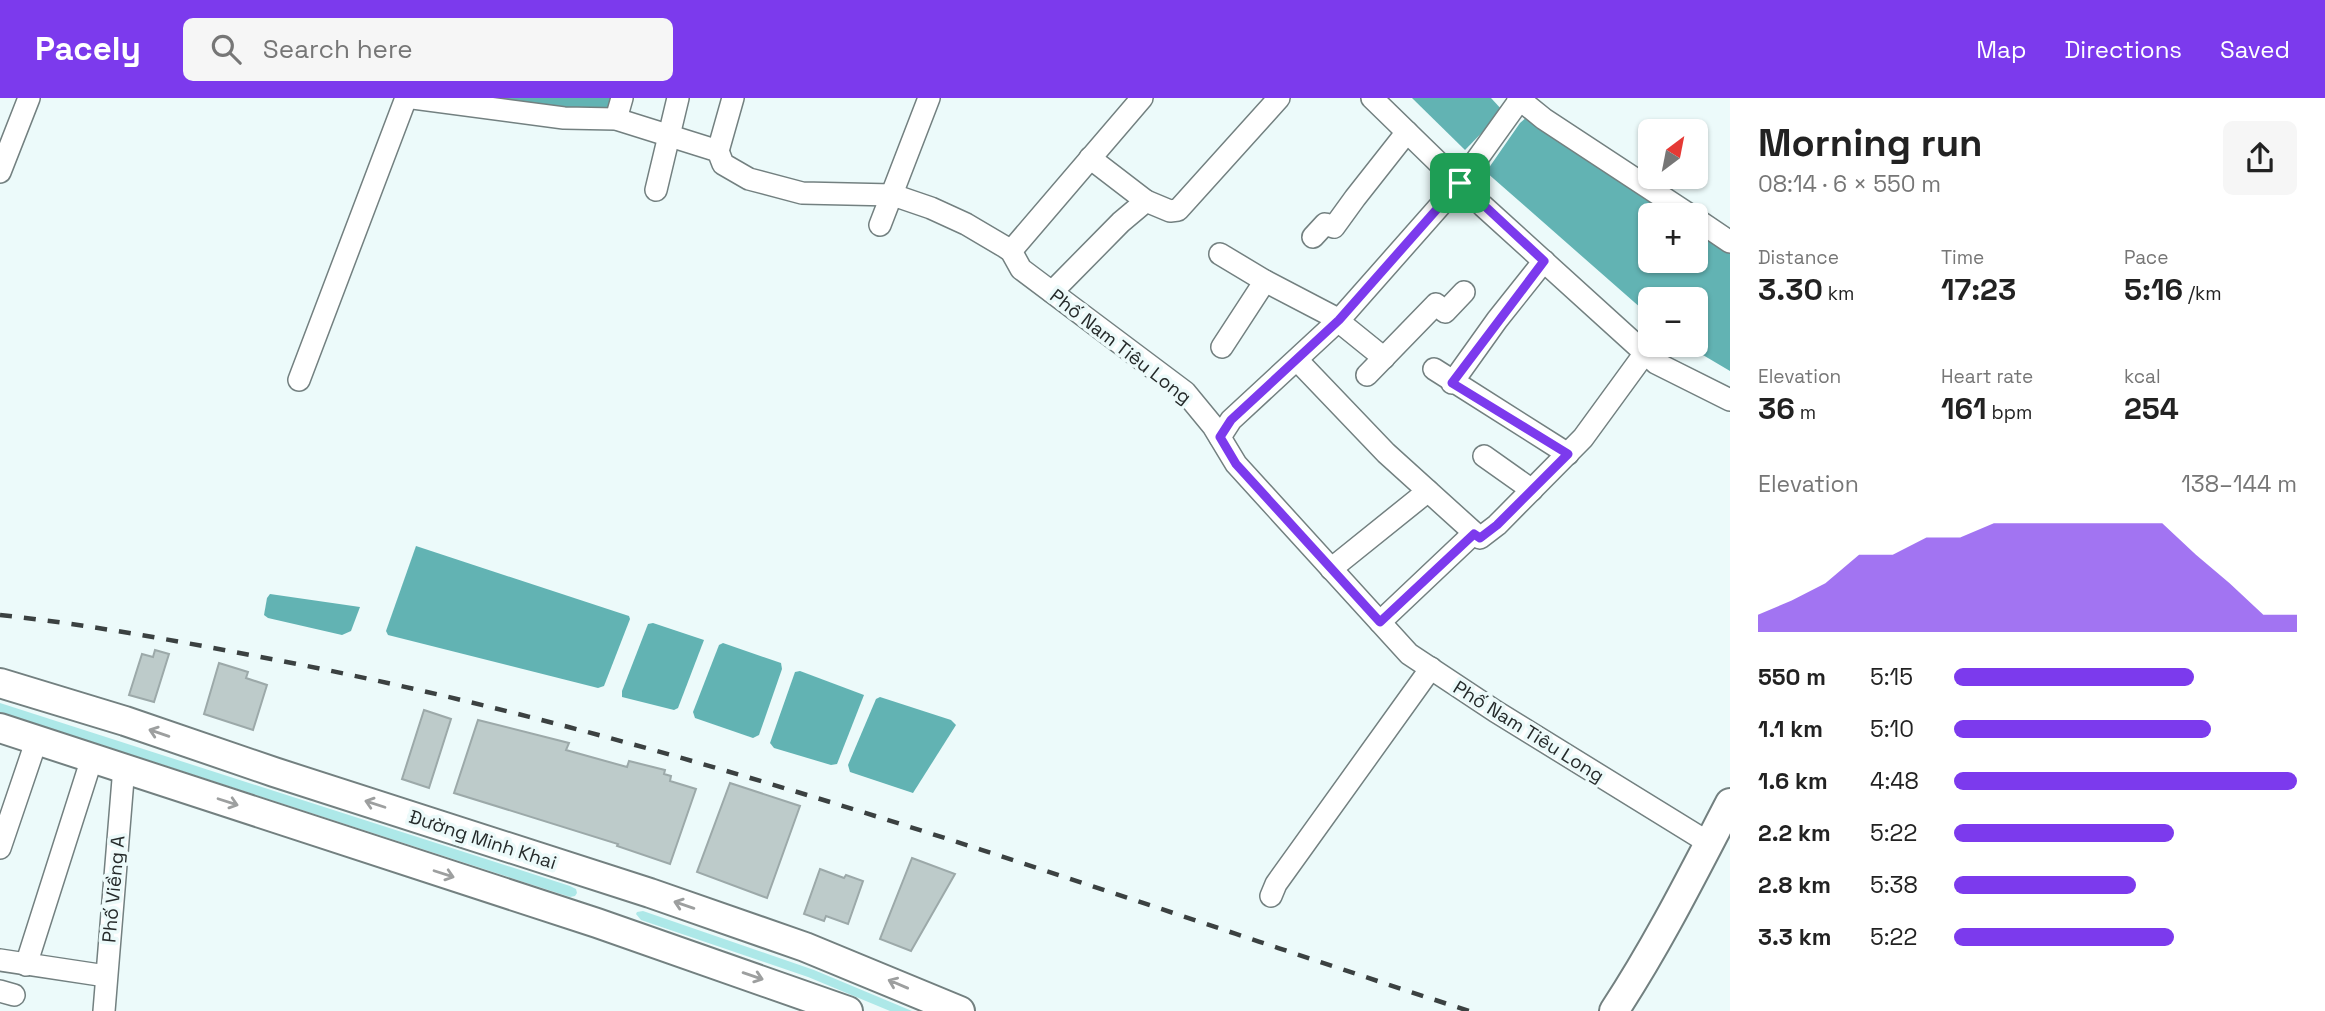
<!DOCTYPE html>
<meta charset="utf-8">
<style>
:root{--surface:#fff;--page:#f6f6f6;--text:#222;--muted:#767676;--accent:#7c3aed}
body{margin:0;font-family:"Space Grotesk",sans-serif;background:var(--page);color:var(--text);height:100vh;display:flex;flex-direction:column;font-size:26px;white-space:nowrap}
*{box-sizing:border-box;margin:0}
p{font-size:23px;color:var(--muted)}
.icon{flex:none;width:38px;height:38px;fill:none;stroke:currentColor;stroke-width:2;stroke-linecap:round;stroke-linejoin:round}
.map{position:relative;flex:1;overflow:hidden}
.details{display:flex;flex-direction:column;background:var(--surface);width:595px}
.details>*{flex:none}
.needle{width:46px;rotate:32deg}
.buttons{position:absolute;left:1638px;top:21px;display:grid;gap:14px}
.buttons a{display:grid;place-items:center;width:70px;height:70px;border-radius:10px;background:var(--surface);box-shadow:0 2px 5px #0004;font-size:35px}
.pin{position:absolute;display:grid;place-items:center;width:60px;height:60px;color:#fff;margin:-30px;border-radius:14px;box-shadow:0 4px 10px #0006}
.round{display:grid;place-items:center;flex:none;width:74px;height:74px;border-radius:10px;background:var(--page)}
.headline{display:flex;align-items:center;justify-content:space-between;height:119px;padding:0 28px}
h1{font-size:38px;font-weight:700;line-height:52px}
.stats{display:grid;grid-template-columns:repeat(3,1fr);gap:10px;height:119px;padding:7px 28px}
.stats div{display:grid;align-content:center}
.stats b{font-size:30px;font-weight:700}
.stats small{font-size:19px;font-weight:400}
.stats p{font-size:19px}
.chart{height:196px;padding:14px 28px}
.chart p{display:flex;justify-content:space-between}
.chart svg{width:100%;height:126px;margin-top:7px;fill:var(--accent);opacity:.7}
ul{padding:0 28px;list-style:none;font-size:23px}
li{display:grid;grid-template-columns:112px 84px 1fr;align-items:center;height:52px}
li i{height:18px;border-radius:9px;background:var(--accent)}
header{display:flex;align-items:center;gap:42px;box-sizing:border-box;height:98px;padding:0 35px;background:var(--accent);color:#fff}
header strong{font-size:33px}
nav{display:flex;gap:38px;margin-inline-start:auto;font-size:24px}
.search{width:490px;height:63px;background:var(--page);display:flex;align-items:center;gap:18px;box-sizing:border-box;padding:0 24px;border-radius:10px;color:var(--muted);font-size:26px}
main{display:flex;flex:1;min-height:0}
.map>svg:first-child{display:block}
.green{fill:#ade8e8}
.water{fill:#62b3b3}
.building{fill:#bdcbca;stroke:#9ca9a9;stroke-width:2}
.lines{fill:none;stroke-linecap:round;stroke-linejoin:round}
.minor-casing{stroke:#738080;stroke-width:24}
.major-casing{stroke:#738080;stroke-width:32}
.minor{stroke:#fff;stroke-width:21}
.major{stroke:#fff;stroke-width:28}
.rail{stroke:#3b4141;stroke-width:4.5;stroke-dasharray:12 12;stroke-linecap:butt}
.oneway{stroke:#9d9f9f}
.route-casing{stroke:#fff;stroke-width:14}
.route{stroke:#7c3aed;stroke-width:9}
.labels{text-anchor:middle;stroke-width:7;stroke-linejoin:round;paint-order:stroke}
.street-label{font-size:19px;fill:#252a2a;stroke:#ecfafa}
</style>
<header>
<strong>Pacely</strong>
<div class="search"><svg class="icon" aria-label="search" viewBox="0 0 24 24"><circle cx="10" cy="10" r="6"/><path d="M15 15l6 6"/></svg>Search here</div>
<nav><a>Map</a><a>Directions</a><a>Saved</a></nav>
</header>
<main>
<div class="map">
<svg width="1730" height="913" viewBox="0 0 1730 913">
<rect width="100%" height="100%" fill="#ecfafa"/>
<g class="green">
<path d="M 0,605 L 570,788 L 576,791 L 577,795 L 575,798 L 570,799 L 0,614 Z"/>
<path d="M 643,813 L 814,872 L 912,913 L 890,913 L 808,879 L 641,822 L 636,816 L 637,814 Z"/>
</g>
<g class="water">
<path d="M 443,0 L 611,0 L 606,15 Z"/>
<path d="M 1412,0 L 1491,0 L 1503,13 L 1465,52 Z"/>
<path d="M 1527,19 L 1675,117 L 1650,117 L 1650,163 L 1696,163 L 1696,131 L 1730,154 L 1730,273 L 1686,247 L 1696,247 L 1696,201 L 1650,201 L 1650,218 L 1486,74 L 1520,25 Z"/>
<path d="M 416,448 L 629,518 L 630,521 L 604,588 L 598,590 L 388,537 L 386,533 Z"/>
<path d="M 270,496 L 360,509 L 351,533 L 342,537 L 268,520 L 264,517 L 267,500 Z"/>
<path d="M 653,525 L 704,542 L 678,610 L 674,612 L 622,599 L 622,593 L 648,526 Z"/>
<path d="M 723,545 L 781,565 L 782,571 L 759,637 L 753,640 L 695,620 L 693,614 L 719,547 Z"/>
<path d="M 800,573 L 864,597 L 837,666 L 831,667 L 774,650 L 770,645 L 795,574 Z"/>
<path d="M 880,599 L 951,622 L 956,627 L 913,695 L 850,674 L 848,667 L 876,601 Z"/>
</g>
<g class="building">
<path d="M 155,552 L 169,556 L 154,604 L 129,597 L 142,556 L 153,559 Z"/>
<path d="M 219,565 L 248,574 L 246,580 L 267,587 L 253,632 L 204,616 Z"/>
<path d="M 424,612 L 451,621 L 429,690 L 402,681 Z"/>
<path d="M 478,622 L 569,645 L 566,652 L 627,669 L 629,663 L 665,672 L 664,676 L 671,678 L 670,683 L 696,691 L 670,766 L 617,748 L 618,746 L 454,695 Z"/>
<path d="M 730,685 L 800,708 L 767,800 L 697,774 Z"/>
<path d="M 912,760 L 955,776 L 911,853 L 880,841 Z"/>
<path d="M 820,771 L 844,780 L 846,777 L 863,783 L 848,826 L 826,818 L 824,823 L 804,816 Z"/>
</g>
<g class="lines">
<g class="minor-casing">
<g id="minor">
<path d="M 413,0 L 564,20 L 616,21 L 718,53 L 723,66 L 749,81 L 802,95 L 893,97 L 931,110 L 966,126 L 1005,149 L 1011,153 L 1021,171 L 1185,294 L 1213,328 L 1236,366 L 1409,556 L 1495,613 L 1709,745"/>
<path d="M 1372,0 L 1483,108 L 1656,265 L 1730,302"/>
<path d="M 1518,0 L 1544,21 L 1690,117"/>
<path d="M 616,21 L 622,0"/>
<path d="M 718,53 L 733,0"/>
<path d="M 1090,60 L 1146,103"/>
<path d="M 0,74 L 29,0"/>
<path d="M 656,92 L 678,0"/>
<path d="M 1696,121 L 1730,144"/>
<path d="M 880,127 L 929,0"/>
<path d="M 1313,139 L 1325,126 L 1334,129 L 1355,100 L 1407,34"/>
<path d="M 1011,153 L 1142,0"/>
<path d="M 1220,156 L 1265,183 L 1332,218 L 1384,260"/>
<path d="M 1052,194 L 1121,124 L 1146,103 L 1170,113 L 1178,112 L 1279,0"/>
<path d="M 1222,249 L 1265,183"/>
<path d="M 1297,262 L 1386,355 L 1480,440 L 1497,427 L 1583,340 L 1645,255"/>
<path d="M 1434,271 L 1568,356"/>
<path d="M 1367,277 L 1436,206 L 1445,214 L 1464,194"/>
<path d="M 299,282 L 406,0"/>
<path d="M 1452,285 L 1497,222 L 1544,163"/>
<path d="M 1220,339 L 1231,322 L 1339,222 L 1460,85 L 1521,0"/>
<path d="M 1484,358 L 1532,392"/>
<path d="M 1331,471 L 1428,393"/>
<path d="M 1380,524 L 1473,436"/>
<path d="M 0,750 L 37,641"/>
<path d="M 1271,798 L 1276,786 L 1431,570"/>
<path d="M 0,862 L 106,878"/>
<path d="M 26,867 L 92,660"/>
<path d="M 0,893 L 14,897"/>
<path d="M 104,913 L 124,669"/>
</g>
</g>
<g class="major-casing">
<g id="major">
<path d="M 0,585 L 125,623 L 274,674 L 650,795 L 805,849 L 960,913"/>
<path d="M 0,630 L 597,825 L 848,913"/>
<path d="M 1614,913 C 1658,846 1693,776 1730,705"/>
</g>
</g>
<use href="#minor" class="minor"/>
<use href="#major" class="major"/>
<path class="rail" d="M 0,517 C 84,526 167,541 250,557 C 667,634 1066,782 1469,913"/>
</g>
<defs><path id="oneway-shaft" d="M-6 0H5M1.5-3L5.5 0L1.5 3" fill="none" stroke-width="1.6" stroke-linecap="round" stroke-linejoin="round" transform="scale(1.75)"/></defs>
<g class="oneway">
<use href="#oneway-shaft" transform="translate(159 635) rotate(-161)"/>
<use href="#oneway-shaft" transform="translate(228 704) rotate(18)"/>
<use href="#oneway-shaft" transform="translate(375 706) rotate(-162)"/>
<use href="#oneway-shaft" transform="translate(444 776) rotate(18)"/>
<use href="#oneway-shaft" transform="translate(684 807) rotate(-161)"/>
<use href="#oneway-shaft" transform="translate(753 878) rotate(19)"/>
<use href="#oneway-shaft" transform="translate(898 886) rotate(-157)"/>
</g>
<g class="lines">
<g class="route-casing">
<path id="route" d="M 1460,85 L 1544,163 L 1452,285 L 1568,356 L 1497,427 L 1480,440 L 1474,436 L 1380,524 L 1236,366 L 1220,339 L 1231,322 L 1339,222 Z"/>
</g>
<use href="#route" class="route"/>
</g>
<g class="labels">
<g class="street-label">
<text transform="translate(1121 248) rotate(38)" y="7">Phố Nam Tiêu Long</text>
<text transform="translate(1529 633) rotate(32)" y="7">Phố Nam Tiêu Long</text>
<text transform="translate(483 741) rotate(18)" y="7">Đường Minh Khai</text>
<text transform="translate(113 791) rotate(-85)" y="7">Phố Viềng A</text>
</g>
</g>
</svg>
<div class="buttons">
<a><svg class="needle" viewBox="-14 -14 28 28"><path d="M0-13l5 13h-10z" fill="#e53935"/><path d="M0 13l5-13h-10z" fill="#767676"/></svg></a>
<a>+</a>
<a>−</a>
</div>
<div class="pin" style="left:1460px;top:85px;background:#1e9e55"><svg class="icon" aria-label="arrive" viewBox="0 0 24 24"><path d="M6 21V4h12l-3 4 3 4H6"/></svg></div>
</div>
<section class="details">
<div class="headline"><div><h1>Morning run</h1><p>08:14 · 6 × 550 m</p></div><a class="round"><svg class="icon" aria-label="share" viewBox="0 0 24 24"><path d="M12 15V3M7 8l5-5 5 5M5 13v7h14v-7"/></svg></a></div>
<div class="stats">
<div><p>Distance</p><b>3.30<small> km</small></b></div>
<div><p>Time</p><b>17:23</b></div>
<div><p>Pace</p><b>5:16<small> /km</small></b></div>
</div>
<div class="stats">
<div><p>Elevation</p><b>36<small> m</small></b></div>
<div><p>Heart rate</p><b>161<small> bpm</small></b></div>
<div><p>kcal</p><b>254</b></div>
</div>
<div class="chart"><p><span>Elevation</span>138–144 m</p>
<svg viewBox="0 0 160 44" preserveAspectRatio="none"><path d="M0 44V38L10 33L20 27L30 17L40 17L50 11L60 11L70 6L80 6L90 6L100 6L110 6L120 6L130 17L140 27L150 38L160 38V44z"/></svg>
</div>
<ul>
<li><b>550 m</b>5:15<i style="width:70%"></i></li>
<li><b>1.1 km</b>5:10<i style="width:75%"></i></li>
<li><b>1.6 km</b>4:48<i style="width:100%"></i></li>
<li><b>2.2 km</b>5:22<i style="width:64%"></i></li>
<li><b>2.8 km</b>5:38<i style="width:53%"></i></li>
<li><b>3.3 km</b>5:22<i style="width:64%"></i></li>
</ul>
</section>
</main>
